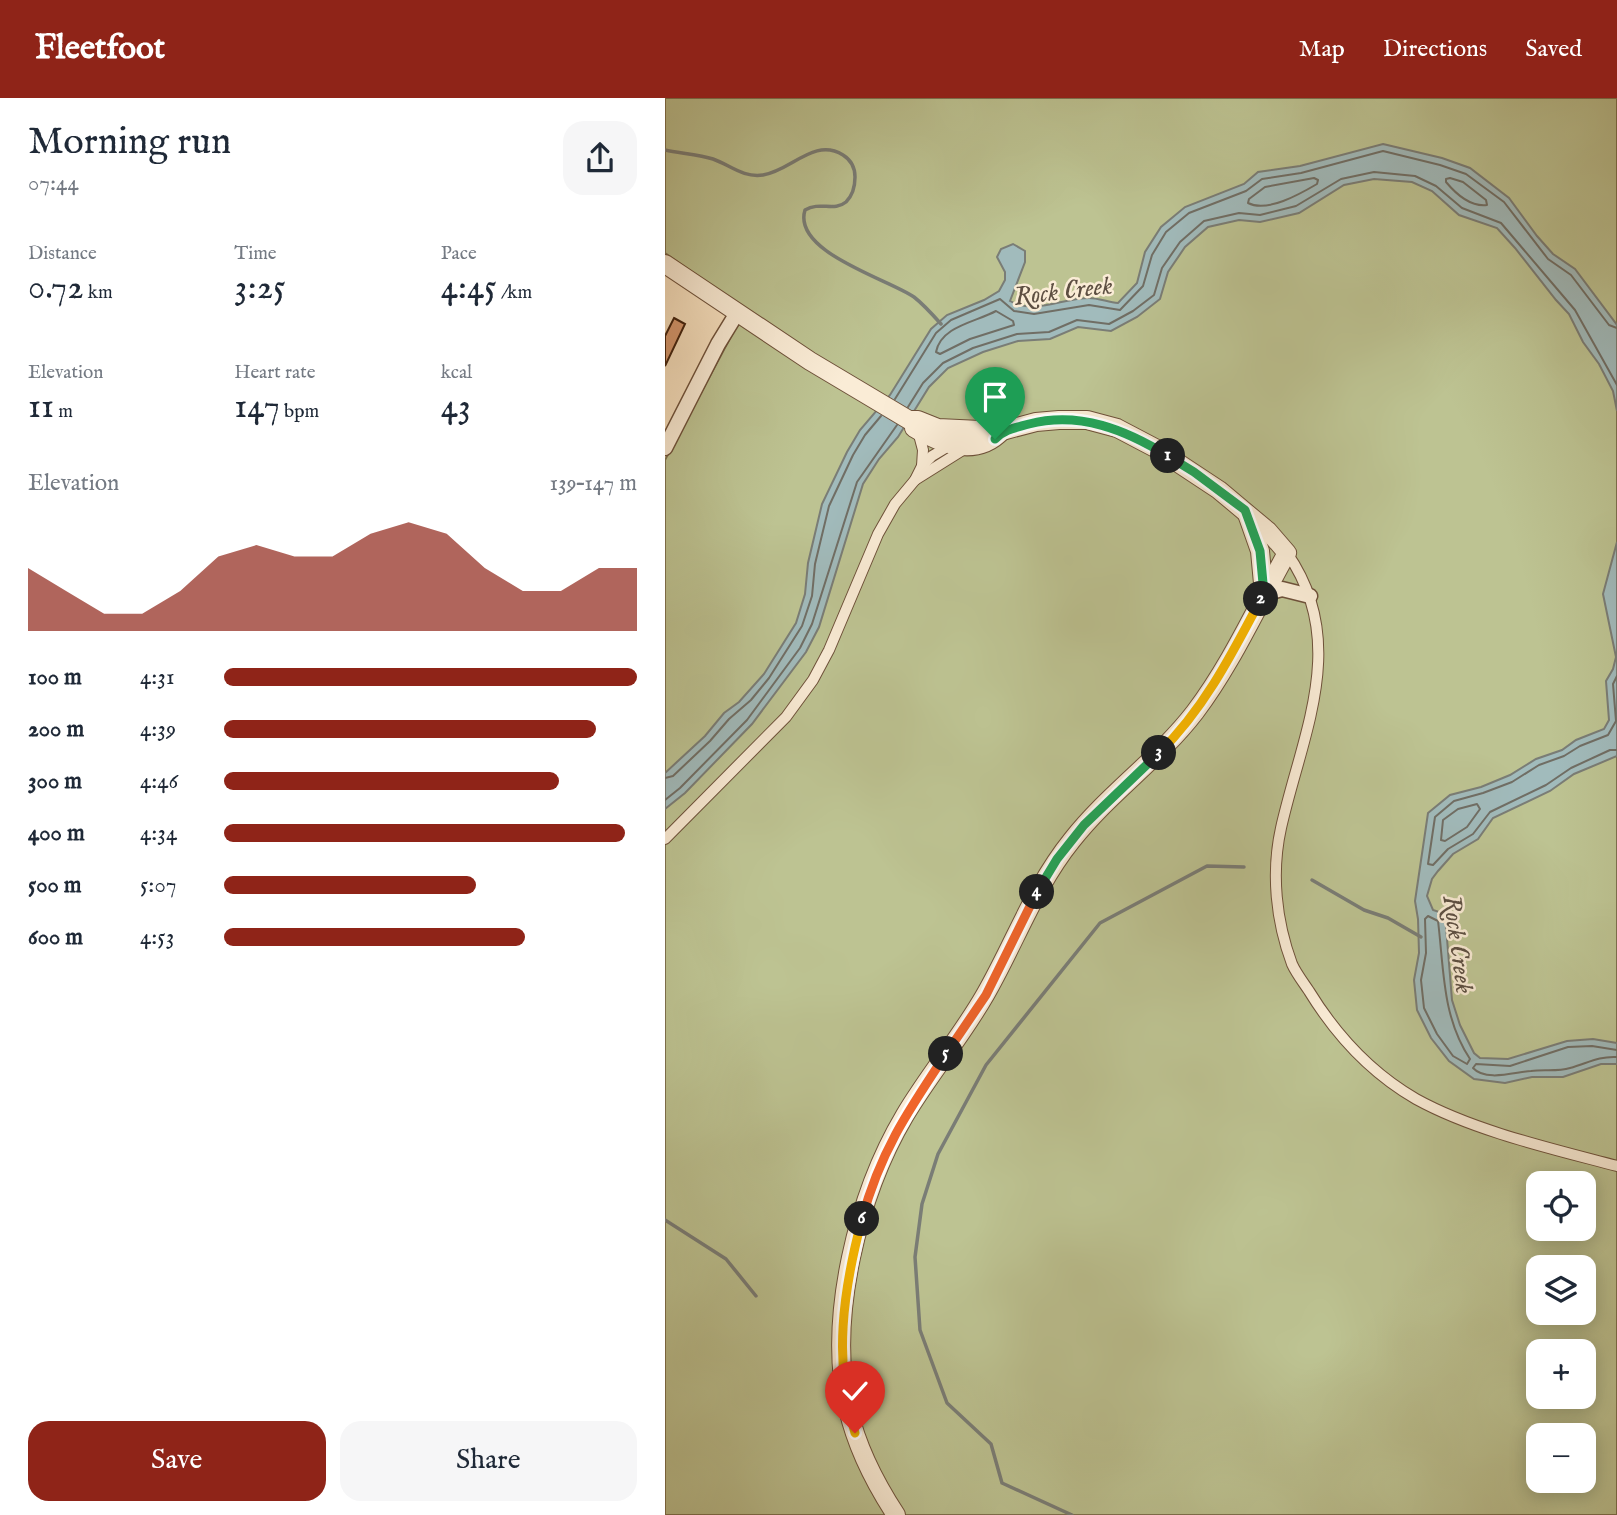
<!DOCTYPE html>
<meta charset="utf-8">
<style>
:root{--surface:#fff;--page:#f6f6f7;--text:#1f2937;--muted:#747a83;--accent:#8f2418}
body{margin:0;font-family:"IM FELL English",serif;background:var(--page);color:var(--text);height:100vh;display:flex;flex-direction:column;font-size:26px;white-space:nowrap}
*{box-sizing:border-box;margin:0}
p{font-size:23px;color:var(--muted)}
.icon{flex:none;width:38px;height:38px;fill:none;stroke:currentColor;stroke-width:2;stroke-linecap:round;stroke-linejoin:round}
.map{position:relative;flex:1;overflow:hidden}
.side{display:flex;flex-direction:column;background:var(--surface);width:665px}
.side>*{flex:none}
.tools{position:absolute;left:861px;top:1073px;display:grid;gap:14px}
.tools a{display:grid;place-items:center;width:70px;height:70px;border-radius:14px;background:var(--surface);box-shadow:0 4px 18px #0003;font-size:35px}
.pin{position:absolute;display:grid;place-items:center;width:60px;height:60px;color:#fff;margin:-72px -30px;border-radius:50% 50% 50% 0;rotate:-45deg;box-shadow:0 0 7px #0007}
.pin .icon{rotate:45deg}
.km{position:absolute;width:35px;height:35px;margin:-18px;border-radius:50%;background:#222;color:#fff;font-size:19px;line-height:35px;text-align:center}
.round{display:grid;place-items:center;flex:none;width:74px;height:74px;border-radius:21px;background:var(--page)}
.overview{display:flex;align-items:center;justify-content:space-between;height:119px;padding:0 28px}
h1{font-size:38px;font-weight:600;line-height:52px}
.stats{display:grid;grid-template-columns:repeat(3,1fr);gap:10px;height:119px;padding:7px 28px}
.stats div{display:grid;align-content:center}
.stats b{font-size:35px;font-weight:600}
.stats small{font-size:19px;font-weight:400}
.stats p{font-size:19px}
.chart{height:196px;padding:14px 28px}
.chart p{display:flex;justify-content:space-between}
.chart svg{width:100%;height:126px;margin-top:7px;fill:var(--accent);opacity:.7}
.cta{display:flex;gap:14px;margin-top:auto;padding:14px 28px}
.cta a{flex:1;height:80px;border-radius:21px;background:var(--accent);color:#fff;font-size:28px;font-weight:600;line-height:80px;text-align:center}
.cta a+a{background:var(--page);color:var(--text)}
ul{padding:0 28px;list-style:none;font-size:23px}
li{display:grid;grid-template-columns:112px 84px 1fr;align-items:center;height:52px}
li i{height:18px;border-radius:9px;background:var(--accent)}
header{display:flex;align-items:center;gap:42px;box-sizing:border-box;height:98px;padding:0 35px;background:var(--accent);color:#fff}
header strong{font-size:33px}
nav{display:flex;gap:38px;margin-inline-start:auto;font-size:24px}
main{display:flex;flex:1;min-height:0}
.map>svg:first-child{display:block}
.green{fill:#bdc392;stroke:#7e7250;stroke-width:2;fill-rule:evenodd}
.water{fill:#a1bbbc;stroke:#7a7d76;stroke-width:2}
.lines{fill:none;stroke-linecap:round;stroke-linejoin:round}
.shore{stroke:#706e65;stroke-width:2}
.stream{stroke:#7a7d76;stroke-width:3.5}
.building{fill:#d5986f;stroke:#40210e;stroke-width:2}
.pedestrian-casing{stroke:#6e513a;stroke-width:12}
.minor-casing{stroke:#6e513a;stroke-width:17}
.tertiary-casing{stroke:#6e513a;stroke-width:20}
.pedestrian{stroke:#faecd6;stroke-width:10}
.minor{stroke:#faecd6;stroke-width:14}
.tertiary{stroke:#faecd6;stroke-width:18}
.split-1-casing{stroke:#fff;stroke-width:14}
.split-2-casing{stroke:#fff;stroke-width:14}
.split-3-casing{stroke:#fff;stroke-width:14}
.split-4-casing{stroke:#fff;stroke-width:14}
.split-5-casing{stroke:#fff;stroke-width:14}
.split-6-casing{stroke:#fff;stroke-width:14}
.split-7-casing{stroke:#fff;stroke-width:14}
.split-1{stroke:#22a559;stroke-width:9}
.split-2{stroke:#22a559;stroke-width:9}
.split-3{stroke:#f5b400;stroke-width:9}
.split-4{stroke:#22a559;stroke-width:9}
.split-5{stroke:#f0652b;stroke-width:9}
.split-6{stroke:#f0652b;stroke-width:9}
.split-7{stroke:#f5b400;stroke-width:9}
.labels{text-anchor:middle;stroke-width:5;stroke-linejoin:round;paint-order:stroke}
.water-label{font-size:26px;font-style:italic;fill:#5d4f42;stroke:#faecd6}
</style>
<header>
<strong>Fleetfoot</strong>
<nav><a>Map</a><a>Directions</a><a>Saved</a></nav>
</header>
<main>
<section class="side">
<div class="overview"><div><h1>Morning run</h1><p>07:44</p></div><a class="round"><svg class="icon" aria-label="share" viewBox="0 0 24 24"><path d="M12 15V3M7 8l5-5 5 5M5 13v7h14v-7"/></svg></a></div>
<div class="stats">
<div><p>Distance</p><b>0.72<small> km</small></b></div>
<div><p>Time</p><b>3:25</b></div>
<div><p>Pace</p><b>4:45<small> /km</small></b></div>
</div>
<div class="stats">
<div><p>Elevation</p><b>11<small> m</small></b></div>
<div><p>Heart rate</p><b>147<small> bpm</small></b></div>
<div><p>kcal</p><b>43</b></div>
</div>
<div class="chart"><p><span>Elevation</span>139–147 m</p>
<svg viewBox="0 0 160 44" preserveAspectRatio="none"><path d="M0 44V22L10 30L20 38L30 38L40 30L50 18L60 14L70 18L80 18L90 10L100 6L110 10L120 22L130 30L140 30L150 22L160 22V44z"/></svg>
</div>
<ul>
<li><b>100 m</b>4:31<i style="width:100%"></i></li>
<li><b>200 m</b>4:39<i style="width:90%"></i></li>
<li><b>300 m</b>4:46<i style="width:81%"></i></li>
<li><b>400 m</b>4:34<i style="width:97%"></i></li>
<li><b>500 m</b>5:07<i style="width:61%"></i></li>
<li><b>600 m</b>4:53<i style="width:73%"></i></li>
</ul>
<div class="cta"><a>Save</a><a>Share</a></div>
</section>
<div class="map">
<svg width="952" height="1417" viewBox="0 0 952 1417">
<rect width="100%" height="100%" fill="#f7e1c0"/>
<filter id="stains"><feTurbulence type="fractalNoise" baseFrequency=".00286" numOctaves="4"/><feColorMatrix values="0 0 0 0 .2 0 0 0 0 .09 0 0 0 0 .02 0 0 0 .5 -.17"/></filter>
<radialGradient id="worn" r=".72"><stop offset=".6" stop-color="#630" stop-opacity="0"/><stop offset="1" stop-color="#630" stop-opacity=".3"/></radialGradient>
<path class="green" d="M 0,0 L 952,0 L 952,1417 L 0,1417 L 0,362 L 70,231 L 67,202 L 0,155 ZM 873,1085 L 919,1085 L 919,1130 L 873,1130 ZM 873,1169 L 919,1169 L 919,1214 L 873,1214 ZM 873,1253 L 919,1253 L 919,1298 L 873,1298 ZM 873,1337 L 919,1337 L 919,1382 L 873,1382 Z"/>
<g class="water">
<path d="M 718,46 L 777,60 L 805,70 L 844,100 L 872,138 L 888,156 L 910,171 L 952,227 L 952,313 L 948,293 L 934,266 L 918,244 L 904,216 L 891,202 L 850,150 L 832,130 L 794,117 L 767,93 L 747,84 L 709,81 L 679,87 L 634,115 L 595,124 L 574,122 L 543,129 L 520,149 L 503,174 L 495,201 L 472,219 L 446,233 L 413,229 L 385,241 L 353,243 L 318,254 L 283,270 L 264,289 L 233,339 L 214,361 L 198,386 L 154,529 L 141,554 L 87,626 L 20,695 L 0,711 L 0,675 L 40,638 L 59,615 L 74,604 L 99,576 L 131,525 L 140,496 L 143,465 L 157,406 L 182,354 L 195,332 L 225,297 L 266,231 L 282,217 L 319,202 L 334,193 L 340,182 L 340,174 L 332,159 L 336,151 L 348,146 L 360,153 L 360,164 L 345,203 C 370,217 397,200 424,200 C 433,200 443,204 453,205 L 472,185 L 480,154 L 496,129 L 520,109 L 579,86 L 593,74 L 635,68 Z"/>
<path d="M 952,444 L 952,658 L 909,676 L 885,693 L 828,720 L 813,741 L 788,756 L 773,773 L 767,781 L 762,798 L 768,812 L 780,816 L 787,902 L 795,927 L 809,955 L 815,960 L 843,961 L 902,943 L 928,941 L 952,945 L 952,966 L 936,966 L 898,979 L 867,979 L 840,985 L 809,981 L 784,963 L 766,940 L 752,912 L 749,882 L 754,855 L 753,821 L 750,803 L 763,715 L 785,697 L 816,689 L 845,677 L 871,661 L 897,652 L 911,642 L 939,631 L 944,622 L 941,583 L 948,571 L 951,559 L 938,496 Z"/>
</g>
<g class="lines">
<g class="shore">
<path d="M 649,80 L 653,82 L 652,86 C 635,96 602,115 583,105 L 584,101 L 600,89 Z"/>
<path d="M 785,80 L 798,84 L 821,102 L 822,107 C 806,109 791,96 781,84 L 781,81 Z"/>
<path d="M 331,213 L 348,223 L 349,227 L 305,241 L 275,256 L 271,254 C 276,228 311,224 331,213 Z"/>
<path d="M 230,301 L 271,235 L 286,222 L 335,201 L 349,213 L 369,216 L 424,207 L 455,212 L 478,188 L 487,157 L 501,134 L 524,115 L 581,93 L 597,81 L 636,75 L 718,53 L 775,67 L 801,76 L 839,104 L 883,161 L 906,177 L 944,227 L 952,230"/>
<path d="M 243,309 L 258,285 L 278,265 L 308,250 L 352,236 L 384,234 L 412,222 L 444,226 L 468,213 L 489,197 L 497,170 L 515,144 L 539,123 L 574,115 L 595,117 L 631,108 L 676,81 L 709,74 L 750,78 L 771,88 L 797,110 L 836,125 L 910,212 L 952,287"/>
<path d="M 952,578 L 948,586 L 951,623 L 943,637 L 915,648 L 899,658 L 874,667 L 847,684 L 818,695 L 789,703 L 770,719 L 763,766 L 768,767 L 783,751 L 808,736 L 825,714 L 881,687 L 906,670 L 945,652 L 952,652"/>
<path d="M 0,680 L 8,678 L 45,643 L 64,621 L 86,602 L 104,580 L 137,528 L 147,498 L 150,466 L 164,408 L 188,357 L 200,337 L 216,318"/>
<path d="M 0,702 L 15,690 L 82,622 L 135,550 L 147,526 L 192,384 L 232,327"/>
<path d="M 812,706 L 815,711 L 802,729 L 780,743 L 776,742 L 778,722 L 793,711 Z"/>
<path d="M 763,818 L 773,823 C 779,871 777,919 805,961 L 802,966 L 788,958 L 772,936 L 759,910 L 756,882 L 761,855 L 760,821 Z"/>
<path d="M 952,952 L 927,948 L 903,949 L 845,968 L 811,966 L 808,970 C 821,984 850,974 866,973 C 879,971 892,974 905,970 C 923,965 933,958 952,959"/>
</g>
<g class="stream">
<path d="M 0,52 C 14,55 35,57 48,61 C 65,67 78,80 98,77 C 126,73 149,39 178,57 C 186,62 190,69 190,79 C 190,88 187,98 181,104 C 169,114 155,103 140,112 C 127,154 223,181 249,199 C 258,206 268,217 276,226"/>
<path d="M 647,782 L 699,812 L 723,820 L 756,839"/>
<path d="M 0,1122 L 61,1161 L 91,1198"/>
<path d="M 407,1417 L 337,1385 L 326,1346 L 282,1305 L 255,1232 L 250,1159 L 257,1106 L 273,1056 L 321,967 L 435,825 L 542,768 L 579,769"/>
</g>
</g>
<path class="building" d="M 9,220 L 20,226 L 0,268 L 0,238 Z"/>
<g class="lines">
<g class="pedestrian-casing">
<g id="pedestrian">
<path d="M 253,333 L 258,352 L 257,368"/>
<path d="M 250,382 L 301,350"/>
<path d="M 622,455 C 685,545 637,636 616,730 C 606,775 611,823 627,866 C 631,875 638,884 644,893 C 671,937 706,975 751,1001 C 809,1033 888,1051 952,1068"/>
<path d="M 0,741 L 121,619 L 148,582 L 164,552 L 213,436 L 230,406 L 250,382 L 257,368 L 267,358 L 287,346"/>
</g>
</g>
<g class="minor-casing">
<g id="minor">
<path d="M 0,350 L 53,246 L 72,215"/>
<path d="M 599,496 L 617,491 L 645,498"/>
</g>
</g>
<g class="tertiary-casing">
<g id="tertiary">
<path d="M 0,166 L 145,263 L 244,322 L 253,322 L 273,330 L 315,332 L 327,330 L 337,333 L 371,324 L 394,322 L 422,322 L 452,330 L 492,351 L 554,392 L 603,433 L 622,455 C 592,508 567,565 530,614 C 494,661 444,695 407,742 C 369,789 350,845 320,897 C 296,939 265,975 240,1017 C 193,1096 162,1220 183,1311 C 192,1350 210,1385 231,1417"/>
<path d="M 249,330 C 277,347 311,360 337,333"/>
<path d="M 582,416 L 595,453 L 599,496"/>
</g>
</g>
<use href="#pedestrian" class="pedestrian"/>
<use href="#minor" class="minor"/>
<use href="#tertiary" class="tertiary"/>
</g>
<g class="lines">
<g class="split-1-casing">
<path id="split-1" d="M 330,341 C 340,331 350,330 364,326 C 415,313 461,332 503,358"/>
</g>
<g class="split-2-casing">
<path id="split-2" d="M 503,358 L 529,374 L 580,412 L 595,453 L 599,496 L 596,501"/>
</g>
<g class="split-3-casing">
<path id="split-3" d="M 494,655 C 539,611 567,556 596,501"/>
</g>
<g class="split-4-casing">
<path id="split-4" d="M 372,794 L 392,761 L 419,727 L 494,655"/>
</g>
<g class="split-5-casing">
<path id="split-5" d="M 281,956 L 321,897 L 372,794"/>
</g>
<g class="split-6-casing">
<path id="split-6" d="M 197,1121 C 215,1054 243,1013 281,956"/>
</g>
<g class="split-7-casing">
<path id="split-7" d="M 190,1335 C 168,1264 178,1192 197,1121"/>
</g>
<use href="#split-1" class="split-1"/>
<use href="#split-2" class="split-2"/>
<use href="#split-3" class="split-3"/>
<use href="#split-4" class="split-4"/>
<use href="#split-5" class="split-5"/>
<use href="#split-6" class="split-6"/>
<use href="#split-7" class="split-7"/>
</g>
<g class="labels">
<g class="water-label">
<text transform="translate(398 192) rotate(-7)" y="9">Rock Creek</text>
<text transform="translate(794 846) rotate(82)" y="9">Rock Creek</text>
</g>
</g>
<rect width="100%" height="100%" filter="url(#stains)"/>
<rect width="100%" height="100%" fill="url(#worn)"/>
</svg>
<div class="tools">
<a><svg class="icon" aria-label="locate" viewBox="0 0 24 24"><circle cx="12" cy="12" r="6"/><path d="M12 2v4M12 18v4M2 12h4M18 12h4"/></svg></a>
<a><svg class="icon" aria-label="layers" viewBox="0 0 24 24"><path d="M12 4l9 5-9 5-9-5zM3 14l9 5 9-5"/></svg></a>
<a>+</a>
<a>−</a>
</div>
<div class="pin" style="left:330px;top:341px;background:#1e9e55"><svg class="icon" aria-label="arrive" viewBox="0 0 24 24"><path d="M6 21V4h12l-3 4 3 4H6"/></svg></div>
<div class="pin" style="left:190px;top:1335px;background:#d93025"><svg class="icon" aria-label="check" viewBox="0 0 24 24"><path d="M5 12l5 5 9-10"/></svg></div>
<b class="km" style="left:503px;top:358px">1</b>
<b class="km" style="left:596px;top:501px">2</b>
<b class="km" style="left:494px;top:655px">3</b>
<b class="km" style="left:372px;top:794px">4</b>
<b class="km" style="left:281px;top:956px">5</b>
<b class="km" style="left:197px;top:1121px">6</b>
</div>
</main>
